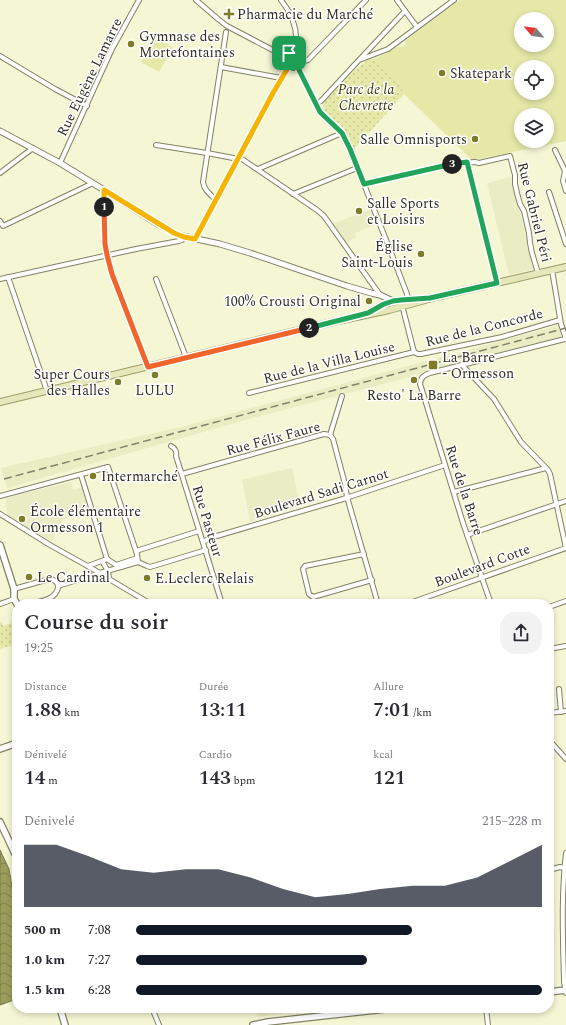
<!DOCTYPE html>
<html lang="fr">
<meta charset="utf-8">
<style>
:root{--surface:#fff;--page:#f2f2f3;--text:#2b2b33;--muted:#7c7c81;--accent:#111827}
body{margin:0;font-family:Spectral,serif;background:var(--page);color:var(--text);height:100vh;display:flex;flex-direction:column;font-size:15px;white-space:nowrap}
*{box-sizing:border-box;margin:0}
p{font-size:13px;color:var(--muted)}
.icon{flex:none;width:22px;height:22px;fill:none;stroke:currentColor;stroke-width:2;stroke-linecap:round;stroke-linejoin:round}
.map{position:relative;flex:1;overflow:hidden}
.sheet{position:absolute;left:12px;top:599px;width:542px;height:414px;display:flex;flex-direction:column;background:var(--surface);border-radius:16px;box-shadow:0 2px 6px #0003}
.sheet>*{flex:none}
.needle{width:26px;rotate:299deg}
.fabs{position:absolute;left:514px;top:12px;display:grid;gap:8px}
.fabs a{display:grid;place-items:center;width:40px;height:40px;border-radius:50%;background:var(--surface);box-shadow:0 2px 6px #0003;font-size:20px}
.pin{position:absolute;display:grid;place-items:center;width:34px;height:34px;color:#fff;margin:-17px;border-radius:8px;box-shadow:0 2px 6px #0006}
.km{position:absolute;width:20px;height:20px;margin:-10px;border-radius:50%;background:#222;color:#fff;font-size:11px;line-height:20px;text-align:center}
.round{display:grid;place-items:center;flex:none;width:42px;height:42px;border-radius:16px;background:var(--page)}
.summary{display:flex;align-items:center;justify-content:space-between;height:68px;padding:0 12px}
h1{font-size:22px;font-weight:600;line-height:30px}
.stats{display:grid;grid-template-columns:repeat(3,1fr);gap:6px;height:68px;padding:4px 12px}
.stats div{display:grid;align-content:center}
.stats b{font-size:20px;font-weight:600}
.stats small{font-size:11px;font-weight:400}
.stats p{font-size:11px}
.chart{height:112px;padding:8px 12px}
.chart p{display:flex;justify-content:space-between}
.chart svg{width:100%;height:72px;margin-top:4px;fill:var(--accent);opacity:.7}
ul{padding:0 12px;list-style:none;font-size:13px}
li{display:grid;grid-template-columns:64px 48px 1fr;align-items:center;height:30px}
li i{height:10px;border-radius:5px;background:var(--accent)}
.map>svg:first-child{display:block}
.built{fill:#eaecc3}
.green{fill:url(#green-dots)}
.pitch{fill:#e5e8a7;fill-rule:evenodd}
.water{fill:url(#water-waves);stroke:#7b7c4a}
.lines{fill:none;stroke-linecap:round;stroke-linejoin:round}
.minor-casing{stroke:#818264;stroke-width:6}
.tertiary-casing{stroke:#818264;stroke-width:7}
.secondary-casing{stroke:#818264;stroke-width:8}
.primary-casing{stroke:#9b9c67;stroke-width:8}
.minor{stroke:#fff;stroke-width:4}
.tertiary{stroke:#fff;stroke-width:5}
.secondary{stroke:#fff;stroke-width:5.5}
.primary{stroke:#e6e7ba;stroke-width:6}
.rail{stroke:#81826c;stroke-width:1.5;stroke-dasharray:8 4;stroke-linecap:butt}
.split-1-casing{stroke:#fff;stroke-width:8}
.split-2-casing{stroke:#fff;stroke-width:8}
.split-3-casing{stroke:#fff;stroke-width:8}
.split-4-casing{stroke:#fff;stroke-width:8}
.split-1{stroke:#f5b400;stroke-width:5}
.split-2{stroke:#f0652b;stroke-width:5}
.split-3{stroke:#22a559;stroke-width:5}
.split-4{stroke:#22a559;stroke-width:5}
.poi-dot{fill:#7c7d26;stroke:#fff;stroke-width:1.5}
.labels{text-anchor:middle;stroke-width:3;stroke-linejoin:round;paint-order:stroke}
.poi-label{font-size:14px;fill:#2f2f22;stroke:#fff;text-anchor:start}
.street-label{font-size:14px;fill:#2f2f22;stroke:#fff}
.park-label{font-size:14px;font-style:italic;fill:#3b3b04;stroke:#fff}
</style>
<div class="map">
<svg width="566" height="1025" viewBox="0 0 566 1025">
<defs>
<pattern id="green-dots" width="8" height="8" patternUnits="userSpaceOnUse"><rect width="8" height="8" fill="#e5e8a7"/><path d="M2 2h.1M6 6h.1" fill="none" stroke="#c5c78f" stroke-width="1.8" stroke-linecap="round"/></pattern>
<pattern id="water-waves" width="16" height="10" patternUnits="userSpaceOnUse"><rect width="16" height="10" fill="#9b9d5b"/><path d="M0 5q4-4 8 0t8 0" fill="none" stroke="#7f804b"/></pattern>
</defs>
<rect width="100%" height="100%" fill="#f4f6d4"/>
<g class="built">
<path d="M 511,177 L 534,269 L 509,275 L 487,183 Z"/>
<path d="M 371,209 L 377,224 L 355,233 L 356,237 L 345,244 L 343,237 L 333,224 Z"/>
<path d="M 564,320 L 566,320 L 566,332 L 560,332 L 561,337 L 245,420 L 7,488 L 1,468 L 185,426 L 556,326 L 557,327 L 565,326 Z"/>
<path d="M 292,468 L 300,506 L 250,522 L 242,480 Z"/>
<path d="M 71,482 L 73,490 L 83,487 L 90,508 L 68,511 L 52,541 L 7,516 L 6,499 L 18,495 Z"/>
<path d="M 255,1008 L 305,1008 L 305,1011 L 257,1017 Z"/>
</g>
<g class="green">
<path d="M 369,59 L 374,59 L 403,87 L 402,92 L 404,94 L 353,150 C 350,144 348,136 344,129 C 338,119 323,118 323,103 L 356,69 Z"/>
<path d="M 17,621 L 17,644 L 0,649 L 0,623 L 2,622 L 3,626 Z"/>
</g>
<g class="pitch">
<path d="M 460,0 L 566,0 L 566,141 L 479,159 L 472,160 L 402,92 L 403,87 L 374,59 L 387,53 L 397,47 L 403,47 L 406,44 L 405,42 L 406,40 ZM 521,19 L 547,19 L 547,45 L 521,45 ZM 521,67 L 547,67 L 547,93 L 521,93 ZM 521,115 L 547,115 L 547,141 L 521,141 Z"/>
<path d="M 154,37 L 173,47 L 159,72 L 141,62 Z"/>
</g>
<path class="water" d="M 0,850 L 9,869 L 14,898 L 17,906 L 17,999 L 0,1005 Z"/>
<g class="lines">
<g class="minor-casing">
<g id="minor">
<path d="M 196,0 L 218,19 L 227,26 L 286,57"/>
<path d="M 281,0 C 293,15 299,32 295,51"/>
<path d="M 397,0 L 417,27"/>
<circle cx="294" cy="60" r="8"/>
<path d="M 0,56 L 55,89 L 87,106"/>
<path d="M 360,59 L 405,11"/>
<path d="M 302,60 L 304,61 L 308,60 L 366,0"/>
<path d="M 221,67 L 281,78"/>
<path d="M 298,67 L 316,104 L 320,112 L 341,131 L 350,149 L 394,260 L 407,294 L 408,300"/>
<path d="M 316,104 L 321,101 L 359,60 L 388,49 L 454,0"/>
<path d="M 156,145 L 207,153 L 233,158 L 238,158"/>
<path d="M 555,150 L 565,171 L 563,181 L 566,191"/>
<path d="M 239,157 L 317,210 L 324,216 L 380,295"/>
<path d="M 467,162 L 497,283"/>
<path d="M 60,163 L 112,49 L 139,0"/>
<path d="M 258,169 L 342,133"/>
<path d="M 0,173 L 33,148"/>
<path d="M 364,184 L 452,164 L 475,162 L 479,163 L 510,156 L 515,175 L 515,184 L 517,193 L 520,204 L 524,211 L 529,233 L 530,243 L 532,253 L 538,273"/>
<path d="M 104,190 L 104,226 L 107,255 L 112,274 L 148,367"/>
<path d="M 549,192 L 566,244"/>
<path d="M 293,194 L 357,168"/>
<path d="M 216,200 C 210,194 204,190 203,182 L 226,32"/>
<path d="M 0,221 L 3,226 L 93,183"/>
<path d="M 195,239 L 281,78 L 289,66"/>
<path d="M 552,270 L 561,324 L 566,339"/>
<path d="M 8,277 L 47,391"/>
<path d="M 0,279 L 136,249 L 179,241 L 182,240 L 184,237"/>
<path d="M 156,279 L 186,357"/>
<path d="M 402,305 L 414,352"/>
<path d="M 414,352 L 418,354 L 421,354 L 502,337 L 560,320"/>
<path d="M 462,365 L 494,399 L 521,442 L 548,470 L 550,474 L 566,548"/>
<path d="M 249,393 L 414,352"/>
<path d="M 330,435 L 333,439 L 345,484 L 347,497 L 378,604"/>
<path d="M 330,435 L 342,396"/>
<path d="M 171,446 C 175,448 177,452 176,456 L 222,604"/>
<path d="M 182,474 L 324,434 L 330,435"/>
<path d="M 81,475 L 107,559"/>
<path d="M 454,492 L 546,468"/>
<path d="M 0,496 L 108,467 L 137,554 L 138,562"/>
<path d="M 0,514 L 50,545 L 100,573 L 138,562 L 147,566 L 150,567 L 206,550"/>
<path d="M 467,535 L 566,501"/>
<path d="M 203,542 L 210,538 L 343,499 L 445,465"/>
<path d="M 136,551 L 199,531"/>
<path d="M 364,554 L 305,566 L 303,569 L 309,594 L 313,597 L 372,580"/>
<path d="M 102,561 L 108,571 L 109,579 L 151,604"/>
<path d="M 88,566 L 107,559 L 116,565 L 137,558"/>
<path d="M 58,586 L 100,573 L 109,579"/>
<path d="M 14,589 L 49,579 C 54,579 59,583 58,588 C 55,600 41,601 30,604"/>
<path d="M 0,604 L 14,599"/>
<path d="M 407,604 L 566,548"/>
<path d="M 491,604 L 463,523 L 426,403 L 420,384 C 421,377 424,375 430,373 L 561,340 L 566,339"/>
<path d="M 549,607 L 566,601"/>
<path d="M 549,649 L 566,646"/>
<path d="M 559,689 L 561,712"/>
<path d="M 549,713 L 566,711"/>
<path d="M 549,740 L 566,759"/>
<path d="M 566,853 C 561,896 563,939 564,982 L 566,993"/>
<path d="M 549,870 L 560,867 L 564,868"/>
<path d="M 152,1008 L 159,1025"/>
<path d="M 486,1008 L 488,1025"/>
</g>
</g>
<g class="tertiary-casing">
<path id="tertiary" d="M 0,131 L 60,163 L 104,190 L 156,223 L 178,235 L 220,244 L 250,253 L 347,286 L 371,293 L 380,295 L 393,301"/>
</g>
<g class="secondary-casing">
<g id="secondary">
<path d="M 0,545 L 14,589 L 14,599 L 17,604"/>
<path d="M 0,749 L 17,743"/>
<path d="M 0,822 L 17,858"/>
<path d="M 549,992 L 566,990"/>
<path d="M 60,1008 L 65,1025"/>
<path d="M 253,1025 L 268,1022 L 394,1008"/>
</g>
</g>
<g class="primary-casing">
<g id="primary">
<path d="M 372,311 C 388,301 399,300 418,299"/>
<path d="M 0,402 L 333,322 L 389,310 L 436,297 L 566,267"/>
</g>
</g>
<use href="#minor" class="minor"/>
<use href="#tertiary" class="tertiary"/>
<use href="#secondary" class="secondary"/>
<use href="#primary" class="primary"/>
<path class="rail" d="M 4,479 L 566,328"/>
</g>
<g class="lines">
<g class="split-1-casing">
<path id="split-1" d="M 104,207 L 104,190 L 174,233 L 184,237 L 195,239 L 273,93 L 289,66 C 285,62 285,58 289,53"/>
</g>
<g class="split-2-casing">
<path id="split-2" d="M 104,207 L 105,244 L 107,255 L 112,274 L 148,367 L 309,328"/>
</g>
<g class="split-3-casing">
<path id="split-3" d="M 309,328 L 368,313 L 384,304 L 393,301 L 401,300 L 430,298 L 497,283 L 467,162 L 452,164"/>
</g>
<g class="split-4-casing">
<path id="split-4" d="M 289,53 C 300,47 308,59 298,67 L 300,72 L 320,112 L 342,133 L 350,149 L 364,184 L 452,164"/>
</g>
<use href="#split-1" class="split-1"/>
<use href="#split-2" class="split-2"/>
<use href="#split-3" class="split-3"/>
<use href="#split-4" class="split-4"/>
</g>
<g class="poi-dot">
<path d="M227 8h4v4h4v4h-4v4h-4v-4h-4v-4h4z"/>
<circle cx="131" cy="44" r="4"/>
<circle cx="442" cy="73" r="4"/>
<circle cx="475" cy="139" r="4"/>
<circle cx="359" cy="211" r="4"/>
<circle cx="421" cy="254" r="4"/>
<circle cx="369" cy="301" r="4"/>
<rect x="428" y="360" width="10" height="10" rx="2"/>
<circle cx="155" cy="375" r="4"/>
<circle cx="414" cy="380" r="4"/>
<circle cx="118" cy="382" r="4"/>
<circle cx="93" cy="476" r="4"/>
<circle cx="22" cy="519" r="4"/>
<circle cx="29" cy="577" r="4"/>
<circle cx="147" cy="578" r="4"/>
</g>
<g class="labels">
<g class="poi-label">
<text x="237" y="19">Pharmacie du Marché</text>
<text x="139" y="41">Gymnase des<tspan x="139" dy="16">Mortefontaines</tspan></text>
<text x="450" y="78">Skatepark</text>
<text x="467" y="144" text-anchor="end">Salle Omnisports</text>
<text x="367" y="208">Salle Sports<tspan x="367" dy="16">et Loisirs</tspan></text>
<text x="413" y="251" text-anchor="end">Église<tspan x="413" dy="16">Saint-Louis</tspan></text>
<text x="361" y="306" text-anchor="end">100% Crousti Original</text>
<text x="442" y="362">La Barre<tspan x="442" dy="16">- Ormesson</tspan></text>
<text x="110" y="379" text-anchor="end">Super Cours<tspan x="110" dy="16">des Halles</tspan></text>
<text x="155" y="395" text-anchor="middle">LULU</text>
<text x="414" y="400" text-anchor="middle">Resto' La Barre</text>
<text x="101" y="481">Intermarché</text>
<text x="30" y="516">École élémentaire<tspan x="30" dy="16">Ormesson 1</tspan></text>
<text x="37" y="582">Le Cardinal</text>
<text x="155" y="583">E.Leclerc Relais</text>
</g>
<g class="street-label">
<text transform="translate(89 77) rotate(-64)" y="5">Rue Eugène Lamarre</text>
<text transform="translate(535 212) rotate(76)" y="5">Rue Gabriel Péri</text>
<text transform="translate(484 327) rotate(-14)" y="5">Rue de la Concorde</text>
<text transform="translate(329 362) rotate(-14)" y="5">Rue de la Villa Louise</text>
<text transform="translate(273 438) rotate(-15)" y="5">Rue Félix Faure</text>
<text transform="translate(465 490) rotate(72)" y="5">Rue de la Barre</text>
<text transform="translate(321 493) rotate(-17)" y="5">Boulevard Sadi Carnot</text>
<text transform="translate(208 521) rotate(73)" y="5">Rue Pasteur</text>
<text transform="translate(482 565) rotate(-20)" y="5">Boulevard Cotte</text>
</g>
<g class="park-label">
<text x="366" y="94">Parc de la<tspan x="366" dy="16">Chevrette</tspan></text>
</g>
</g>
</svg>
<div class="fabs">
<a><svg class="needle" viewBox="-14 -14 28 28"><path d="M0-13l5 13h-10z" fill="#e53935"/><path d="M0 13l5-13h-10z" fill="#7c7c81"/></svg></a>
<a><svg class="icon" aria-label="locate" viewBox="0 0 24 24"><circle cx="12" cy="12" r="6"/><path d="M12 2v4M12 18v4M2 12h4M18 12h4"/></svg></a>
<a><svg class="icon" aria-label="layers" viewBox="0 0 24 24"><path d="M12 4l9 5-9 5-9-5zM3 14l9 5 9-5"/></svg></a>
</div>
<div class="pin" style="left:289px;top:53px;background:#1e9e55"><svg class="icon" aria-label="arrive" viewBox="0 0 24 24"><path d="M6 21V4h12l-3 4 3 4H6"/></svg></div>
<b class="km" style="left:104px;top:207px">1</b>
<b class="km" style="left:309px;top:328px">2</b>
<b class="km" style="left:452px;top:164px">3</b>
<section class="sheet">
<div class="summary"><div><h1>Course du soir</h1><p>19:25</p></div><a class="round"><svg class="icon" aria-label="share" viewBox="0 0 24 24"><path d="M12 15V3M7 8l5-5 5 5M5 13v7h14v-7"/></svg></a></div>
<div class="stats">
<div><p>Distance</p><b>1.88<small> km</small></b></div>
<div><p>Durée</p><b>13:11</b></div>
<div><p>Allure</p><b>7:01<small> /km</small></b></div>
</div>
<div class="stats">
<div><p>Dénivelé</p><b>14<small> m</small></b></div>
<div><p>Cardio</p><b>143<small> bpm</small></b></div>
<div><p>kcal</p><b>121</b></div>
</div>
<div class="chart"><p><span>Dénivelé</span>215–228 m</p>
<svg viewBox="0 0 160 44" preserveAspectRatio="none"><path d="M0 44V6L10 6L20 13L30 21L40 23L50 21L60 21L70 26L80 33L90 38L100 36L110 33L120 31L130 31L140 26L150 16L160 6V44z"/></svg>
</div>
<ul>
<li><b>500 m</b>7:08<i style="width:68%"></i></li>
<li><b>1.0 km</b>7:27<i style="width:57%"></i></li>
<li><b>1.5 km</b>6:28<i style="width:100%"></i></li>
</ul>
</section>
</div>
